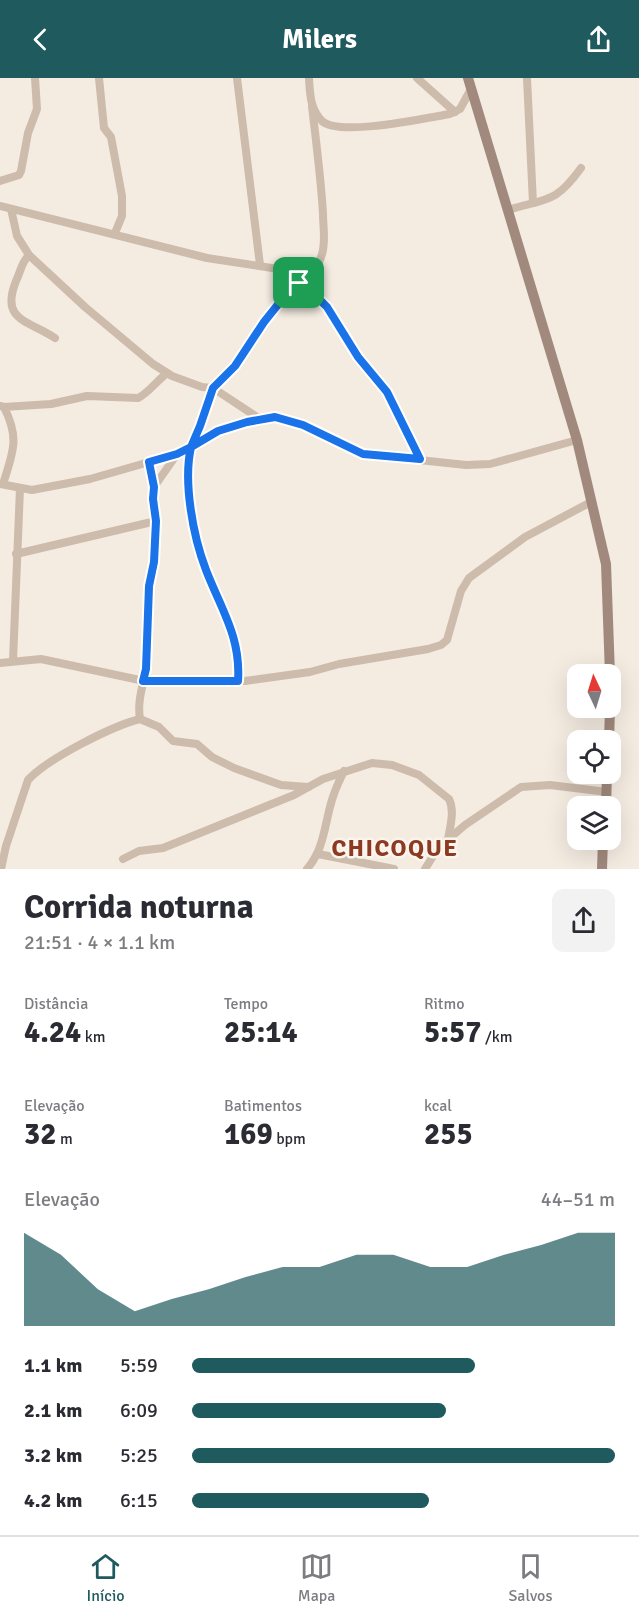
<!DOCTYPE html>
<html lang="pt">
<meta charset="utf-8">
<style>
:root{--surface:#fff;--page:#f2f2f3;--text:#2b2b33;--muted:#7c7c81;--line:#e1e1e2;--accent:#1f5a5e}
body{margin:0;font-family:Signika,sans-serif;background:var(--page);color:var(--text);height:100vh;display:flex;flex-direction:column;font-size:22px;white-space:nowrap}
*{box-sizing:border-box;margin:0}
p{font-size:20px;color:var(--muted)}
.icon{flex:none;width:33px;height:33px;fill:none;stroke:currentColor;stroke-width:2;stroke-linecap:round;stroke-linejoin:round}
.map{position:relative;height:791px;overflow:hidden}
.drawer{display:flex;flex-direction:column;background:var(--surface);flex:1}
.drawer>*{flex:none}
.needle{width:39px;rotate:356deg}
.buttons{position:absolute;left:567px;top:586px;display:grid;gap:12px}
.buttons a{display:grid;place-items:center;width:54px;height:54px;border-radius:12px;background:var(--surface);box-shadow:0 6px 24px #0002;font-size:30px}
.pin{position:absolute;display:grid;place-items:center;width:51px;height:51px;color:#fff;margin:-26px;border-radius:12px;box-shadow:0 3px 9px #0006}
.round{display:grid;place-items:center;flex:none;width:63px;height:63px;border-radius:12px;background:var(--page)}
.head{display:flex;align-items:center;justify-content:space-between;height:102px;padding:0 24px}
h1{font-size:33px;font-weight:700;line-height:45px}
.stats{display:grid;grid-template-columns:repeat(3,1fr);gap:9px;height:102px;padding:6px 24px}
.stats div{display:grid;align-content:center}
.stats b{font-size:30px;font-weight:700}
.stats small{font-size:16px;font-weight:400}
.stats p{font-size:16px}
.chart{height:168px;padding:12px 24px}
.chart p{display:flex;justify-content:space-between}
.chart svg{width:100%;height:108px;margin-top:6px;fill:var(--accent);opacity:.7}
ul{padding:0 24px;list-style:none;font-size:20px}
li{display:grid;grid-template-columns:96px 72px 1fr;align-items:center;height:45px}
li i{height:15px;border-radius:8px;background:var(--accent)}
header{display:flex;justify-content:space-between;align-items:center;height:78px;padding:0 24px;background:var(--accent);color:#fff;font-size:27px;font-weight:700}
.tab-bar{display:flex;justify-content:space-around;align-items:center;height:84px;border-top:2px solid var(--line);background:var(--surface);font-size:16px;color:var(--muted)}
.tab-bar a{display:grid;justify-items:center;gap:3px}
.tab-bar .selected{color:var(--accent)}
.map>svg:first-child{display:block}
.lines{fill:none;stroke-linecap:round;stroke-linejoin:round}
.street{stroke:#cdbbac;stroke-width:8}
.secondary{stroke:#a18a7d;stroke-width:10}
.route-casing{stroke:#fff;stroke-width:12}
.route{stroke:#1a73e8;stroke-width:8}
.labels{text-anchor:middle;stroke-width:5;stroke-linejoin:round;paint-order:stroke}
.district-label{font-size:24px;font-weight:bold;letter-spacing:1.5px;fill:#8c3b22;stroke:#fbf5ee}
</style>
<header><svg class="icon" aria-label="back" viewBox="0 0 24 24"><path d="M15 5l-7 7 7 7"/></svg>Milers<svg class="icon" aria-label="share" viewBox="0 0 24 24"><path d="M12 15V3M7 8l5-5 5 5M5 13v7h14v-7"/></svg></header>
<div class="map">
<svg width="639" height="791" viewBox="0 0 639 791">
<rect width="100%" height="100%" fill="#f4ebe1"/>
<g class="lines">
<g class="street">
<path d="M 99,0 L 104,50 L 111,59 L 122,118 L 122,138 L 115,155"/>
<path d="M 237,0 L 260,187"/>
<path d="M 309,0 C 310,16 310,31 322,43 C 339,59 426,40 450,36 L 460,31 L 471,11"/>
<path d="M 417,0 L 455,34"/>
<path d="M 527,0 L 533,125"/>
<path d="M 0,103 L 19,97 L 21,93 L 28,55 L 37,31 L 35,0"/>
<path d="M 0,128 L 207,180 L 311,196"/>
<path d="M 11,131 L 17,158 L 29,177 L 85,229 L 153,286 L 172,298 L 202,309 L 213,310 L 260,341"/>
<path d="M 508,132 C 547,120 555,126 581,90"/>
<path d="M 29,177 C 21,185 21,193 16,203 C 0,243 28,242 55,260"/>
<path d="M 299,205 L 308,210 L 327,229 L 367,291 L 387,314 L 419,381"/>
<path d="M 0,328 L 4,329 C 20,361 13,374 3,406"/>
<path d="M 4,329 L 51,326 L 87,318 L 138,320 C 147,316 158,302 167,295"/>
<path d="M 0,406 L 32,412 L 90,401 L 177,376 L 218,353 L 247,344 L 275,339 L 303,347 L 363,376 L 466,387 L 490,386 L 577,362"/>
<path d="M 154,409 L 177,376"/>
<path d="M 16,476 L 156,443"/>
<path d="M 13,583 L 20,410"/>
<path d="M 0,585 L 41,581 L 149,604 L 245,603 L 310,594 L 339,586 L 428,571 L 441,567 L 447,562 L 461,513 L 469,500 L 525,459 L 591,424"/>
<path d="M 238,603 C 241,558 220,531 206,491 C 197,467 185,409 187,385 C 188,376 210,314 214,308 C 220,301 228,296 234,289 C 242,280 247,268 253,258 C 264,242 278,227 290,212 C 300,198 317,196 322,176 C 326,163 323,149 323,136 C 321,100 316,64 312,28"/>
<path d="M 140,641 C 137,623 143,608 146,591 C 151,563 146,535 149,507 C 150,500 153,492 154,485 C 158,453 156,415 149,384"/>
<path d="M 318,776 L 394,791"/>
<path d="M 123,781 L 139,773 L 163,770 L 294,717 L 323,701 L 372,685 L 392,687 L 419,697 L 449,721 C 455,733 450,749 448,761"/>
<path d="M 1,791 L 6,768 L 28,702 C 47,681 112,648 140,641 L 159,649 L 173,663 L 197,666 L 212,679 L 234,690 L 281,707 L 308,709"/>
<path d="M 307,791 C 323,772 324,752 330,729 C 333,716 338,705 344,693"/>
<path d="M 425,791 L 438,770 L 465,747 L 521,709 L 550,707 L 607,714"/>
</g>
<g class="secondary">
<path d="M 468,0 L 577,362 L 606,486 L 610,597"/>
<path d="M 609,663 L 610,630"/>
<path d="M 606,729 L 607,696"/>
<path d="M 602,791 L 603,762"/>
</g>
</g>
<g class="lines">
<g class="route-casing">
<path id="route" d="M 299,205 L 292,209 L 264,244 L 235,288 L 213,310 L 200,348 L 191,369 L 177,376 L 149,384 L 154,409 L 153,421 L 156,443 L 154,484 L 149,508 L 146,591 L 143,603 L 238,603 C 241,559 221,531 206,492 C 193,458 183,404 191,369 L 218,353 L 247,344 L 275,339 L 303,347 L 363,376 L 420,381 L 387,314 L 358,279 L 327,229 L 308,210 L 299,205"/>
</g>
<use href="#route" class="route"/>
</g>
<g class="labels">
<g class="district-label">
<text x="395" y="778">CHICOQUE</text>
</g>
</g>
</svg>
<div class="buttons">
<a><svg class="needle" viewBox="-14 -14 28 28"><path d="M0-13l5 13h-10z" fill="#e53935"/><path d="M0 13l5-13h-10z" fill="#7c7c81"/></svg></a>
<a><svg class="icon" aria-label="locate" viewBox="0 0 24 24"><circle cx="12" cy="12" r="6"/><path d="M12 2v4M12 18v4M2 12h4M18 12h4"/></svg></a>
<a><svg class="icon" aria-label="layers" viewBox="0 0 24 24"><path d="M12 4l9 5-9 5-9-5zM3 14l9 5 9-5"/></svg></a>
</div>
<div class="pin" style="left:299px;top:205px;background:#1e9e55"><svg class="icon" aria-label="arrive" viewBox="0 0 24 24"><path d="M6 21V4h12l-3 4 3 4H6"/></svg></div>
</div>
<section class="drawer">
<div class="head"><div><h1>Corrida noturna</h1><p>21:51 · 4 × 1.1 km</p></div><a class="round"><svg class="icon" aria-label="share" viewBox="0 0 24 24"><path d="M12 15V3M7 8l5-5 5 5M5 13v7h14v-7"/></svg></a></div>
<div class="stats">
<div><p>Distância</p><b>4.24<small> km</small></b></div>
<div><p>Tempo</p><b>25:14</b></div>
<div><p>Ritmo</p><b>5:57<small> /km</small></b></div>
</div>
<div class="stats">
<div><p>Elevação</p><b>32<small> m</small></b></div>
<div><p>Batimentos</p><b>169<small> bpm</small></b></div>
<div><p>kcal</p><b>255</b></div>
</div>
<div class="chart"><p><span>Elevação</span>44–51 m</p>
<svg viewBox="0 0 160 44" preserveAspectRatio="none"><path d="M0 44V6L10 15L20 29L30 38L40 33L50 29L60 24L70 20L80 20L90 15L100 15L110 20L120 20L130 15L140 11L150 6L160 6V44z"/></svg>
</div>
<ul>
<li><b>1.1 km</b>5:59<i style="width:67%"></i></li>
<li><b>2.1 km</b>6:09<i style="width:60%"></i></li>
<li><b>3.2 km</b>5:25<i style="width:100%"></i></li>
<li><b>4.2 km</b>6:15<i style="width:56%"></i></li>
</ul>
</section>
<nav class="tab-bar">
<a class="selected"><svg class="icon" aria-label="home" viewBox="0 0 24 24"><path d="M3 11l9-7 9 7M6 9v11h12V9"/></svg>Início</a>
<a><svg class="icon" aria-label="map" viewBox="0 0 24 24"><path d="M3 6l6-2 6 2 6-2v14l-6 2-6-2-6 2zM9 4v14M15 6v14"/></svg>Mapa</a>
<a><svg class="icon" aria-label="saved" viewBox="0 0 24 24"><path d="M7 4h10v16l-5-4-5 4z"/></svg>Salvos</a>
</nav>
